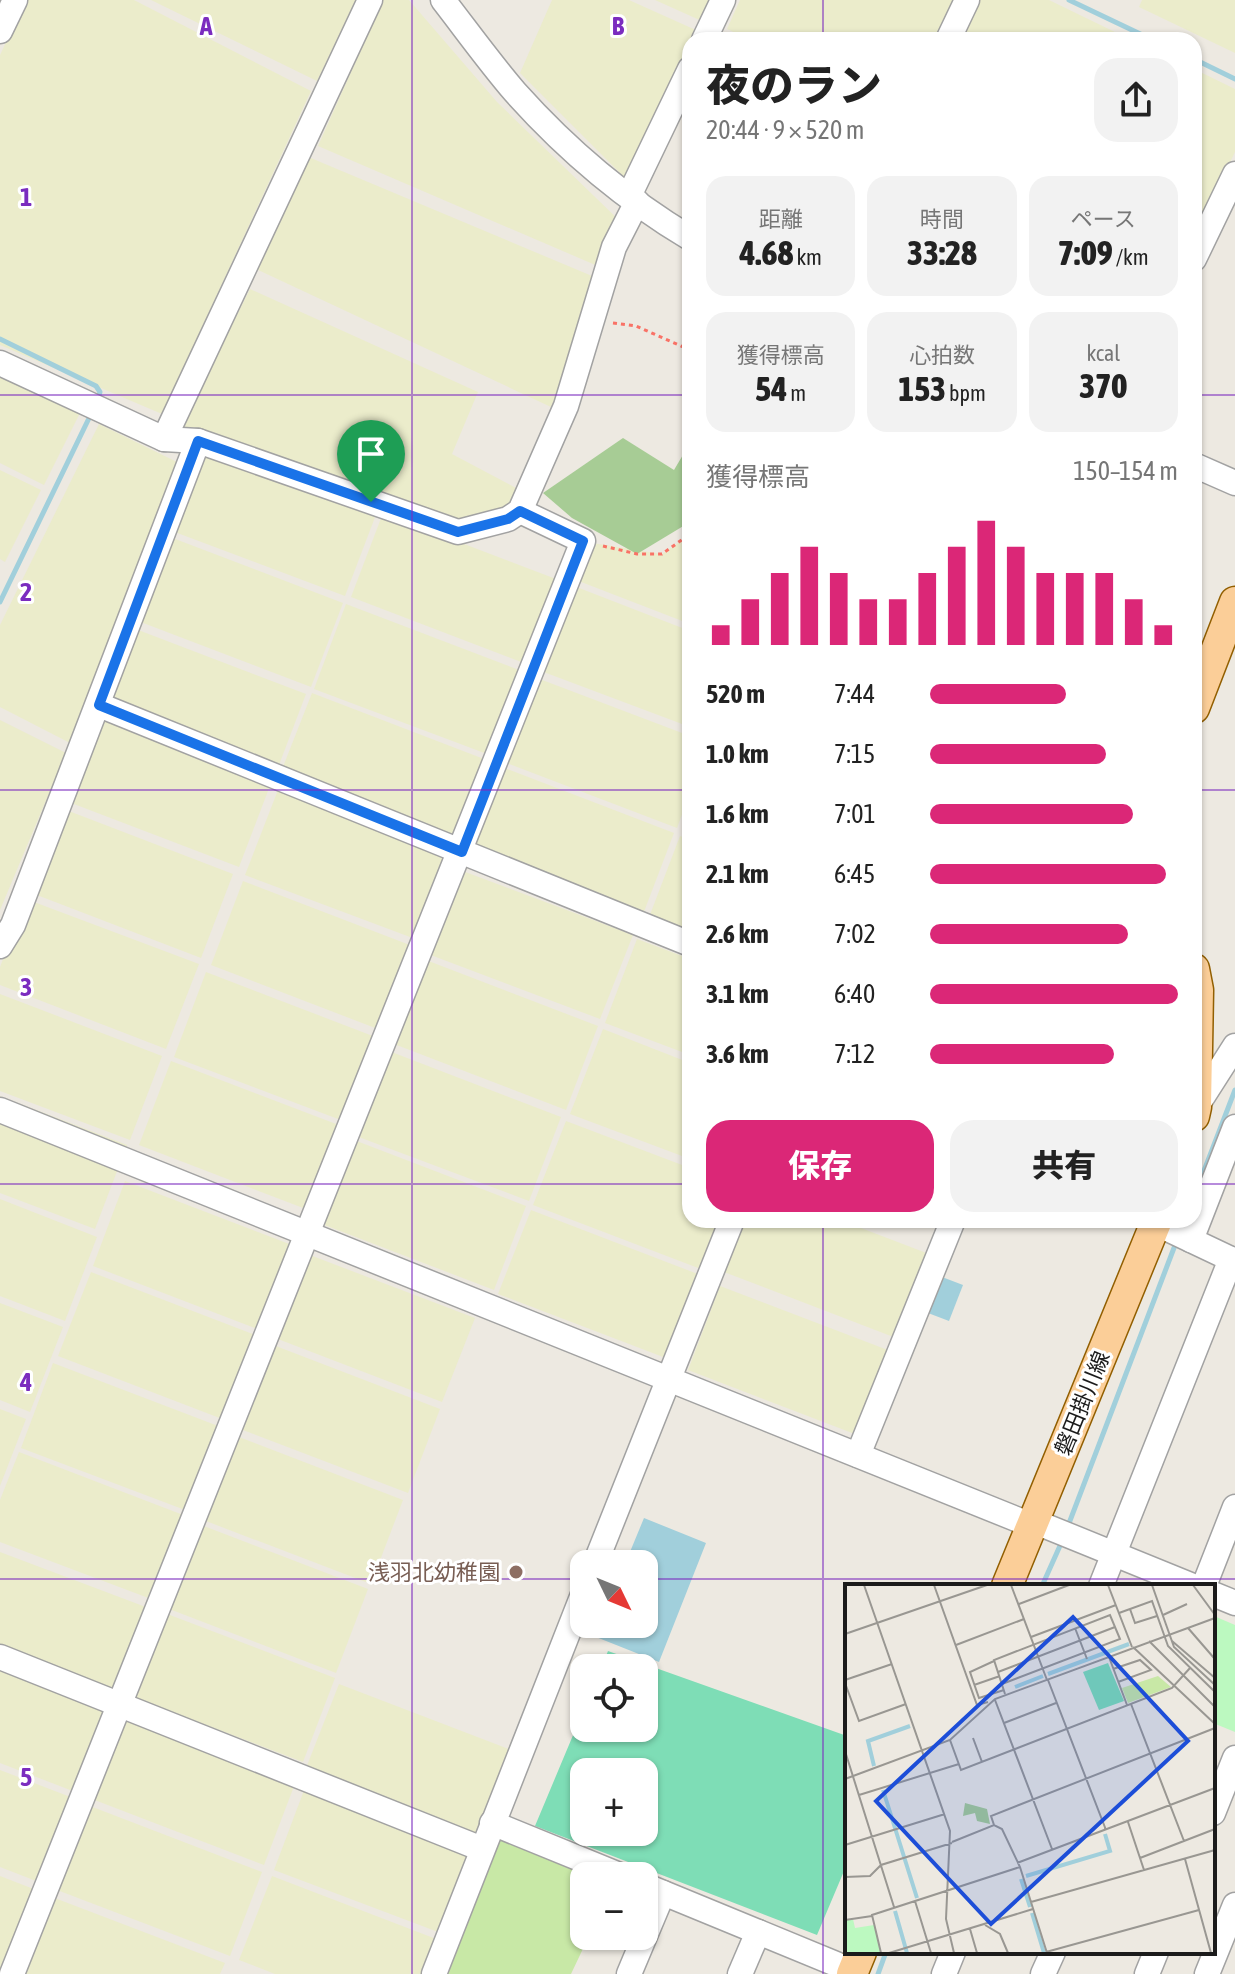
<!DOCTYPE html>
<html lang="ja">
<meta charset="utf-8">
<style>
:root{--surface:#fff;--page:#f2f2f2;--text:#222;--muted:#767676;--accent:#db2777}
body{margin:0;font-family:"Asap Condensed","Noto Sans JP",sans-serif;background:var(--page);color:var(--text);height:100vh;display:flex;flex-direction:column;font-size:30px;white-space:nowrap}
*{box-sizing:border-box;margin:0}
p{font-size:26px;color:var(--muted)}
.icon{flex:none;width:44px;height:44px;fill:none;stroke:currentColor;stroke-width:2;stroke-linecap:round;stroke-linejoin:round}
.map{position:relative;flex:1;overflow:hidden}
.panel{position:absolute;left:682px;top:32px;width:520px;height:1196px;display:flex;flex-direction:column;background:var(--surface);border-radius:24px;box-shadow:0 2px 6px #0004}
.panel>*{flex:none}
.needle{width:52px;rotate:133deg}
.controls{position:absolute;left:570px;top:1550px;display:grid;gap:16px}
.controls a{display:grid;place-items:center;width:88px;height:88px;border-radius:16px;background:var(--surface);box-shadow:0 2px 6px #0004;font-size:40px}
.pin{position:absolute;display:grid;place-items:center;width:68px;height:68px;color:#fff;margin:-82px -34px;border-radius:50% 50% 50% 0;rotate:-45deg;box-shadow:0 0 8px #0007}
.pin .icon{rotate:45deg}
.round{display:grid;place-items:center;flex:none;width:84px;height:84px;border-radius:24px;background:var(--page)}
.overview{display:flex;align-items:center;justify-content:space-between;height:136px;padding:0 24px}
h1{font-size:44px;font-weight:800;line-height:60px}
.stats{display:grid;grid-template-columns:repeat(3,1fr);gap:12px;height:136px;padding:8px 24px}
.stats div{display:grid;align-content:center;border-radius:20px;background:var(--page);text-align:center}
.stats b{font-size:34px;font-weight:800}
.stats small{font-size:22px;font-weight:400}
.stats p{font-size:22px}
.chart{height:224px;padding:16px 24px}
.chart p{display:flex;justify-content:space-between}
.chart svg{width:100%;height:144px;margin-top:8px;stroke:var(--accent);stroke-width:6}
.action{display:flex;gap:16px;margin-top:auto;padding:16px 24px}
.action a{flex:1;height:92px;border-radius:24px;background:var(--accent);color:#fff;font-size:32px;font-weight:800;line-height:92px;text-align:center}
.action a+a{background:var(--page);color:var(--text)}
ul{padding:0 24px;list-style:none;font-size:26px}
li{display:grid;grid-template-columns:128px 96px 1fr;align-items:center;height:60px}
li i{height:20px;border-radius:10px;background:var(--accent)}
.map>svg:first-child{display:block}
.farmland{fill:#ebeccb}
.grass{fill:#c8e8a6}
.forest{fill:#a7cc95}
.park{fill:#bcf9c0}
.pitch{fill:#7eddb6;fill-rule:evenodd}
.water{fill:#a1cfdb}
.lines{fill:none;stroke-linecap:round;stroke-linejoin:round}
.stream{stroke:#a1cfdb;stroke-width:5}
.minor-casing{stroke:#a2a2a2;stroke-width:27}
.major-casing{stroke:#925f01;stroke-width:33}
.path{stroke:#f97266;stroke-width:3;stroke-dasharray:4 4;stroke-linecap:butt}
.minor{stroke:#fff;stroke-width:24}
.major{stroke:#fbce98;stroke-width:30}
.route-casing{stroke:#fff;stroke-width:16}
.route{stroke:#1a73e8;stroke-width:10}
.grid{fill:none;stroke:#7b2cbf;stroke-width:2;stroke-opacity:0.55}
.education-dot{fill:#8d6e63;stroke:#fff;stroke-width:3}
.labels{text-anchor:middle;stroke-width:6;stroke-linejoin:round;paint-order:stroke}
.street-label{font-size:22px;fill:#1b1b1b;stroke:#fff}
.education-label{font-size:22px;fill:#785e54;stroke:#fff;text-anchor:end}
.inset-river{fill:none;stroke:#a1cfdb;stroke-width:4}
.inset-road{fill:none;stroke:#999792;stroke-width:2}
.view{fill:#1d4ed8;fill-opacity:0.15;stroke:#1d4ed8;stroke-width:4}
.inset-edge{fill:none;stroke:#1b1b1b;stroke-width:4}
.grid-label{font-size:26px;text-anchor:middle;font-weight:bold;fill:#7b2cbf;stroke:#fff;stroke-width:6;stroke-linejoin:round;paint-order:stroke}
</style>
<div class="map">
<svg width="1235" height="1974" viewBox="0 0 1235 1974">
<rect width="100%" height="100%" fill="#ede9e1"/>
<g class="farmland">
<path d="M 26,0 L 134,0 L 311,91 L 162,414 L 0,345 L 0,55 Z"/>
<path d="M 151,0 L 356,0 L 317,81 Z"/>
<path d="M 383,0 L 409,0 L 497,102 L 625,226 L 607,270 L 318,146 Z"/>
<path d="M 552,0 L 629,0 L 698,31 L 694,40 L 690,40 L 690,49 L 630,183 L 520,73 Z"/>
<path d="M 655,0 L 714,0 L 704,22 Z"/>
<path d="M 740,0 L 955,0 L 937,40 L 751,40 L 727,29 Z"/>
<path d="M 972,0 L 1049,0 L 1119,34 L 1117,40 L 953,40 Z"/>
<path d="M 1142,0 L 1235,0 L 1235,53 L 1139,7 Z"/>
<path d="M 1194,69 L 1235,89 L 1235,152 L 1196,232 L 1194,231 Z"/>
<path d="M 306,156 L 604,281 L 551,407 L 256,269 Z"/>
<path d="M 250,289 L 478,392 L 452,454 L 516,488 L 520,511 L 458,532 L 180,428 Z"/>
<path d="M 0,374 L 80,413 L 44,485 L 0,463 Z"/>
<path d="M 99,424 L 179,463 L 70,743 L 0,707 L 0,625 Z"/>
<path d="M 205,446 L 377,512 L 345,596 L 172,531 Z"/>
<path d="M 0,470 L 41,490 L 5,562 L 0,559 Z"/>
<path d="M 383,513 L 556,579 L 524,663 L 351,597 Z"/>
<path d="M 690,535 L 690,624 L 576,580 L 592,543 L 662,554 Z"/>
<path d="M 170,537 L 343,603 L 311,687 L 138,621 Z"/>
<path d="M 574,586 L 690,631 L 690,727 L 541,671 Z"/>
<path d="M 346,604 L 519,670 L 487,754 L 314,689 Z"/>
<path d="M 133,628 L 306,694 L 274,778 L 101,713 Z"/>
<path d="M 537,678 L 690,736 L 690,793 L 677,828 L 504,762 Z"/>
<path d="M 312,693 L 484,759 L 452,843 L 279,777 Z"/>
<path d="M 98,717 L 271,783 L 239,867 L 66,801 Z"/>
<path d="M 0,720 L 66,753 L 0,910 Z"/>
<path d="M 502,767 L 674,833 L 642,917 L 469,851 Z"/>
<path d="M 278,790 L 450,856 L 418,940 L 245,875 Z"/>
<path d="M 61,808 L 233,874 L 201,958 L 29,892 Z"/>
<path d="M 680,836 L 690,840 L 690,937 L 648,920 Z"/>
<path d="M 460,870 L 633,935 L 600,1019 L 428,954 Z"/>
<path d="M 243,881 L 415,947 L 383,1031 L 211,965 Z"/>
<path d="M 26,899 L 199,964 L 166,1049 L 0,985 L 0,967 Z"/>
<path d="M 637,939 L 690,959 L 690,1055 L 605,1023 Z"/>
<path d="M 426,960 L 598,1026 L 566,1110 L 394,1044 Z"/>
<path d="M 206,972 L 378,1038 L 346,1122 L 174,1057 Z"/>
<path d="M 0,994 L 162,1056 L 130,1140 L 0,1091 Z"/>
<path d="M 603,1029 L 690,1063 L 690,1159 L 570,1114 Z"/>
<path d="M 389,1051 L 561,1117 L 529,1201 L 356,1136 Z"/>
<path d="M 171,1061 L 344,1127 L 311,1211 L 139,1145 Z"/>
<path d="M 0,1096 L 127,1145 L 95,1229 L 0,1193 Z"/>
<path d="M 566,1121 L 690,1168 L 690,1220 L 725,1220 L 706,1271 L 533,1205 Z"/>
<path d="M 354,1140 L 526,1206 L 494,1290 L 322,1224 Z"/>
<path d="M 125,1181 L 297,1247 L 265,1332 L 93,1266 Z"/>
<path d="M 0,1199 L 97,1237 L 65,1321 L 0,1296 Z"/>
<path d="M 531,1210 L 703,1276 L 671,1360 L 498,1294 Z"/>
<path d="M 744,1220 L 840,1220 L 929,1254 L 896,1338 L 724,1272 Z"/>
<path d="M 302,1252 L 475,1318 L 442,1402 L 270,1336 Z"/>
<path d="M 91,1272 L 263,1338 L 230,1422 L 58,1356 Z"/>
<path d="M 720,1286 L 893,1352 L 860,1436 L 688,1370 Z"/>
<path d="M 0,1303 L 63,1327 L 30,1412 L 0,1400 Z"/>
<path d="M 268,1343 L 440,1409 L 408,1493 L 235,1427 Z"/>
<path d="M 53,1363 L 226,1429 L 193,1513 L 21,1448 Z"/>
<path d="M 0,1409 L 26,1419 L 0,1486 Z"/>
<path d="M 231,1434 L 403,1500 L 371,1584 L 198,1518 Z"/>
<path d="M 19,1452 L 191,1518 L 159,1602 L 0,1542 L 0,1500 Z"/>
<path d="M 196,1523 L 368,1589 L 336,1673 L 164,1607 Z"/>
<path d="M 0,1552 L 159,1612 L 126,1696 L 0,1648 Z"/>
<path d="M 162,1612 L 335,1678 L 303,1762 L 130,1696 Z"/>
<path d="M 0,1667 L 116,1711 L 83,1795 L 0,1763 Z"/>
<path d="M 339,1684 L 511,1750 L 479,1834 L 306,1768 Z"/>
<path d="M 124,1715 L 296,1781 L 264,1865 L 92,1799 Z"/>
<path d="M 0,1770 L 81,1801 L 49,1886 L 0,1867 Z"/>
<path d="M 306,1785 L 479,1851 L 446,1935 L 274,1870 Z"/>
<path d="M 90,1806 L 262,1872 L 230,1956 L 57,1890 Z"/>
<path d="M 0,1876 L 44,1893 L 4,1974 L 0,1973 Z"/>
<path d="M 272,1876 L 444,1942 L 432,1974 L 275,1974 L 239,1960 Z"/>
<path d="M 52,1897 L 225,1963 L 220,1974 L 23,1974 Z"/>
</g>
<path class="grass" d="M 500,1838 L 599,1876 L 584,1876 L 584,1936 L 589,1936 L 571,1974 L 445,1974 Z"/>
<path class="forest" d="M 623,438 L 674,470 L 690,443 L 690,522 L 637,554 L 572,518 L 543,493 Z"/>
<path class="park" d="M 1214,1616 L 1235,1625 L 1235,1732 L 1213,1723 Z"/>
<path class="pitch" d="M 608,1651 L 847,1736 L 847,1864 L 817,1935 L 535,1826 L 584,1709 L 584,1728 L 644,1728 L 644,1668 L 601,1668 ZM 584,1772 L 644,1772 L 644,1832 L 584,1832 Z"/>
<g class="water">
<path d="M 942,1277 L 963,1285 L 949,1321 L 928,1313 Z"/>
<path d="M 644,1518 L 706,1543 L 659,1662 L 596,1637 L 602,1624 L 644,1624 L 644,1564 L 625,1564 Z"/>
</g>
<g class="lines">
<g class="stream">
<path d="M 1069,0 L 1153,40"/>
<path d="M 1194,59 L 1235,79"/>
<path d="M 0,339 L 96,386 L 100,392 L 98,399"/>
<path d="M 0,602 L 92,412"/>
<path d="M 1194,1197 L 1235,1090"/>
<path d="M 1068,1526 L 1177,1240"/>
<path d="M 1042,1586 L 1063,1539"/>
<path d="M 878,1974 L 886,1952"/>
</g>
<g class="minor-casing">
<g id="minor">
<path d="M 443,0 C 467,31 490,63 515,92 C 566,149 625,199 690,238"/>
<path d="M 0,31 L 15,0"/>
<path d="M 704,40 L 723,0"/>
<path d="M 948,40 L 967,0"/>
<path d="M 629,196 L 690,69"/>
<path d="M 1194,259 L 1235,174"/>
<path d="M 0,363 L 164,439 L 198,441 L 458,532 L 508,519 L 520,511 L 566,406 L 614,247 L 637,202"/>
<path d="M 164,439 L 370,0"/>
<path d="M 1194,465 L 1235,483"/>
<path d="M 99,705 L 690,944"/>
<path d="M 0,946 L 13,925 L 198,441"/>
<path d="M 1196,1107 L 1235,1046"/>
<path d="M 0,1110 L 1031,1525"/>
<path d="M 1155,1223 L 1235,1261"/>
<path d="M 1191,1240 L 1235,1127"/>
<path d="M 858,1455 L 953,1220"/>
<path d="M 1033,1521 L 1193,1586"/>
<path d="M 595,1564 L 732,1220"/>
<path d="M 1101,1586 L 1231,1259"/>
<path d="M 1204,1586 L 1235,1507"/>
<path d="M 1213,1594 L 1235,1603"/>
<path d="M 0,1657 L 482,1849"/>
<path d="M 1213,1813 L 1235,1758"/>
<path d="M 492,1823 L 622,1876"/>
<path d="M 644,1885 L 853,1971"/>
<path d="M 12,1974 L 583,541 L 520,511"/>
<path d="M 434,1974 L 584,1592"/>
<path d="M 629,1974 L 663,1893"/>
<path d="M 740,1974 L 758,1932"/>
<path d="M 944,1974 L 953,1952"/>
<path d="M 1043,1974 L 1053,1952"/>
<path d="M 1147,1974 L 1156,1952"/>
<path d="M 1207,1974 L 1235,1905"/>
</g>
</g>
<g class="major-casing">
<g id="major">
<path d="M 1194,708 L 1235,602"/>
<path d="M 1194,969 L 1198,990 L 1196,1107 L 1194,1116"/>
<path d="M 1007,1586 L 1157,1220"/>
<path d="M 852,1974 L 861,1952"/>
</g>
</g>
<g class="path">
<path d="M 613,323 L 636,326 L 690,350"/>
<path d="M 603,546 L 637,554 L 662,554 L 690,534"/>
</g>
<use href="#minor" class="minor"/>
<use href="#major" class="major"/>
</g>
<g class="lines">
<g class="route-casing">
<path id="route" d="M 198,441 L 458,532 L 508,519 L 520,511 L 583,541 L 462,852 L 99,705 Z"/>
</g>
<use href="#route" class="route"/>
</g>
<path class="grid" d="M 412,0 L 412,1974M 823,0 L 823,40M 0,395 L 690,395M 1194,395 L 1235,395M 0,790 L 690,790M 1194,790 L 1235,790M 0,1184 L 690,1184M 1194,1184 L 1235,1184M 823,1220 L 823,1974M 0,1579 L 584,1579M 644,1579 L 1235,1579"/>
<circle class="education-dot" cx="516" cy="1572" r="8"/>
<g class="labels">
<g class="street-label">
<text transform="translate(1082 1403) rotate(-68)" y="8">磐田掛川線</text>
</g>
<g class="education-label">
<text x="500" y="1580">浅羽北幼稚園</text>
</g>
</g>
<g transform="translate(845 1584)">
<rect width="370" height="370" fill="#ede9e1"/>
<path d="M 313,92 L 326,103 L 283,119 L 277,104 Z" fill="#c8e8a6"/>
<path d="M 120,219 L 142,225 L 145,240 L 132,237 L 130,229 L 118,232 Z" fill="#a7cc95"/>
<path d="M 8,335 L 10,344 L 29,341 L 36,369 L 0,369 L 0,336 Z" fill="#bcf9c0"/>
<path d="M 263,79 L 279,117 L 254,126 L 238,88 Z" fill="#7eddb6"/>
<path class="inset-river" d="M 203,90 L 284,60M 170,103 L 198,92M 29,182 L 23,157 L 65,142M 38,206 L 72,314M 181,292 L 265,267 L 260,250M 176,295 L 185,323M 50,327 L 62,369M 187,329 L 199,369"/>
<path class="inset-road" d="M 19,1 L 105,247 L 101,335 L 109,369M 89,1 L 132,121 L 143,118M 166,1 L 202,96M 263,1 L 287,63M 307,1 L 329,63 L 370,101M 348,1 L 370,31M 174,20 L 224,1M 285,25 L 290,39 L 312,32M 274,29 L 307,17 L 323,62 L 370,108M 318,31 L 342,20M 230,44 L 242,75M 343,44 L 369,74M 0,50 L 142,1M 186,53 L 271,21M 304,57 L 370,123M 327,57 L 370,94M 111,61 L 179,35M 288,63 L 370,140M 264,73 L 282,121M 149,77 L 125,88 L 134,114 L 159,106M 268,85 L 295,76 L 306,86 L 273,98M 153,88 L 270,43M 0,96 L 47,80M 203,96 L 261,246M 0,99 L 14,137 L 61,120M 157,100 L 275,55 L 265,31 L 149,76 L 160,110M 129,101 L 155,92M 150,116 L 207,265M 286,120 L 339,257M 159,139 L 211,119M 128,154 L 137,178M 105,156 L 116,186 L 327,104 L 345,84M 0,167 L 49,323M 0,195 L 105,156 L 150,115 L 370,34M 14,211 L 114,180M 283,238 L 299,286M 149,241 L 146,232 L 370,144M 107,258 L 149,241 L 157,245 L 175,283 L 202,369M 0,261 L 100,230M 295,274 L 370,245M 340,275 L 366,369M 172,279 L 370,204M 0,293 L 25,292 L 36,281 L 107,259M 70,317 L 86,369M 186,318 L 370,266M 0,336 L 27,332M 140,341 L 155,350 L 163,369M 125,345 L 132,369M 201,368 L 354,326M 36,369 L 27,331 L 175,283M 44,369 L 188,325"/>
<path class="view" d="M 228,33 L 343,157 L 146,340 L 31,217 Z"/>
<rect width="370" height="370" class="inset-edge"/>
</g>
<g class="grid-label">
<text x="206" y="35">A</text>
<text x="618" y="35">B</text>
<text x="26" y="206">1</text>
<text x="26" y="601">2</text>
<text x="26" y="996">3</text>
<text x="26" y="1391">4</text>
<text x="26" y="1786">5</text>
</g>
</svg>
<div class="controls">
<a><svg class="needle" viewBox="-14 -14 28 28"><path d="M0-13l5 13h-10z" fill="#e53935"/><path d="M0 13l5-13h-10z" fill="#767676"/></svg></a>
<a><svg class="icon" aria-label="locate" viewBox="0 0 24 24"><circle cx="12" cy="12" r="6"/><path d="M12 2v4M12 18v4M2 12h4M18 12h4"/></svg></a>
<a>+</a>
<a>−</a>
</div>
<div class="pin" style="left:371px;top:502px;background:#1e9e55"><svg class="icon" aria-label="arrive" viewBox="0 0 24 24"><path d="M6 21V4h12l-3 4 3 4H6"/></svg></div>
<section class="panel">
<div class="overview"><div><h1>夜のラン</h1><p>20:44 · 9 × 520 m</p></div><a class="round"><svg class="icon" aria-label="share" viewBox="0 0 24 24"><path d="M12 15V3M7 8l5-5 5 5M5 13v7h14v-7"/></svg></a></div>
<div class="stats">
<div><p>距離</p><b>4.68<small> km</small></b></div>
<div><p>時間</p><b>33:28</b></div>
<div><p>ペース</p><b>7:09<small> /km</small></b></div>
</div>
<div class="stats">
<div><p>獲得標高</p><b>54<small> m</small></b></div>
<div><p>心拍数</p><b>153<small> bpm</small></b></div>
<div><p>kcal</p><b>370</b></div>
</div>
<div class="chart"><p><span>獲得標高</span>150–154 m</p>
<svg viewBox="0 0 160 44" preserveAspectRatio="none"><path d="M5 44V38M15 44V30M25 44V22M35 44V14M45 44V22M55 44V30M65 44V30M75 44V22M85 44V14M95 44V6M105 44V14M115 44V22M125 44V22M135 44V22M145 44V30M155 44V38"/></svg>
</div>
<ul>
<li><b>520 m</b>7:44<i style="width:55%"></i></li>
<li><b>1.0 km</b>7:15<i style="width:71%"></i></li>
<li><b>1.6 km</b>7:01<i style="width:82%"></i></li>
<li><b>2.1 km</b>6:45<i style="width:95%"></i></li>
<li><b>2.6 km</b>7:02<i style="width:80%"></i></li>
<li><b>3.1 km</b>6:40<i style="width:100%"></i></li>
<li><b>3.6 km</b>7:12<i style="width:74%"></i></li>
</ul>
<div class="action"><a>保存</a><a>共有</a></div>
</section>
</div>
